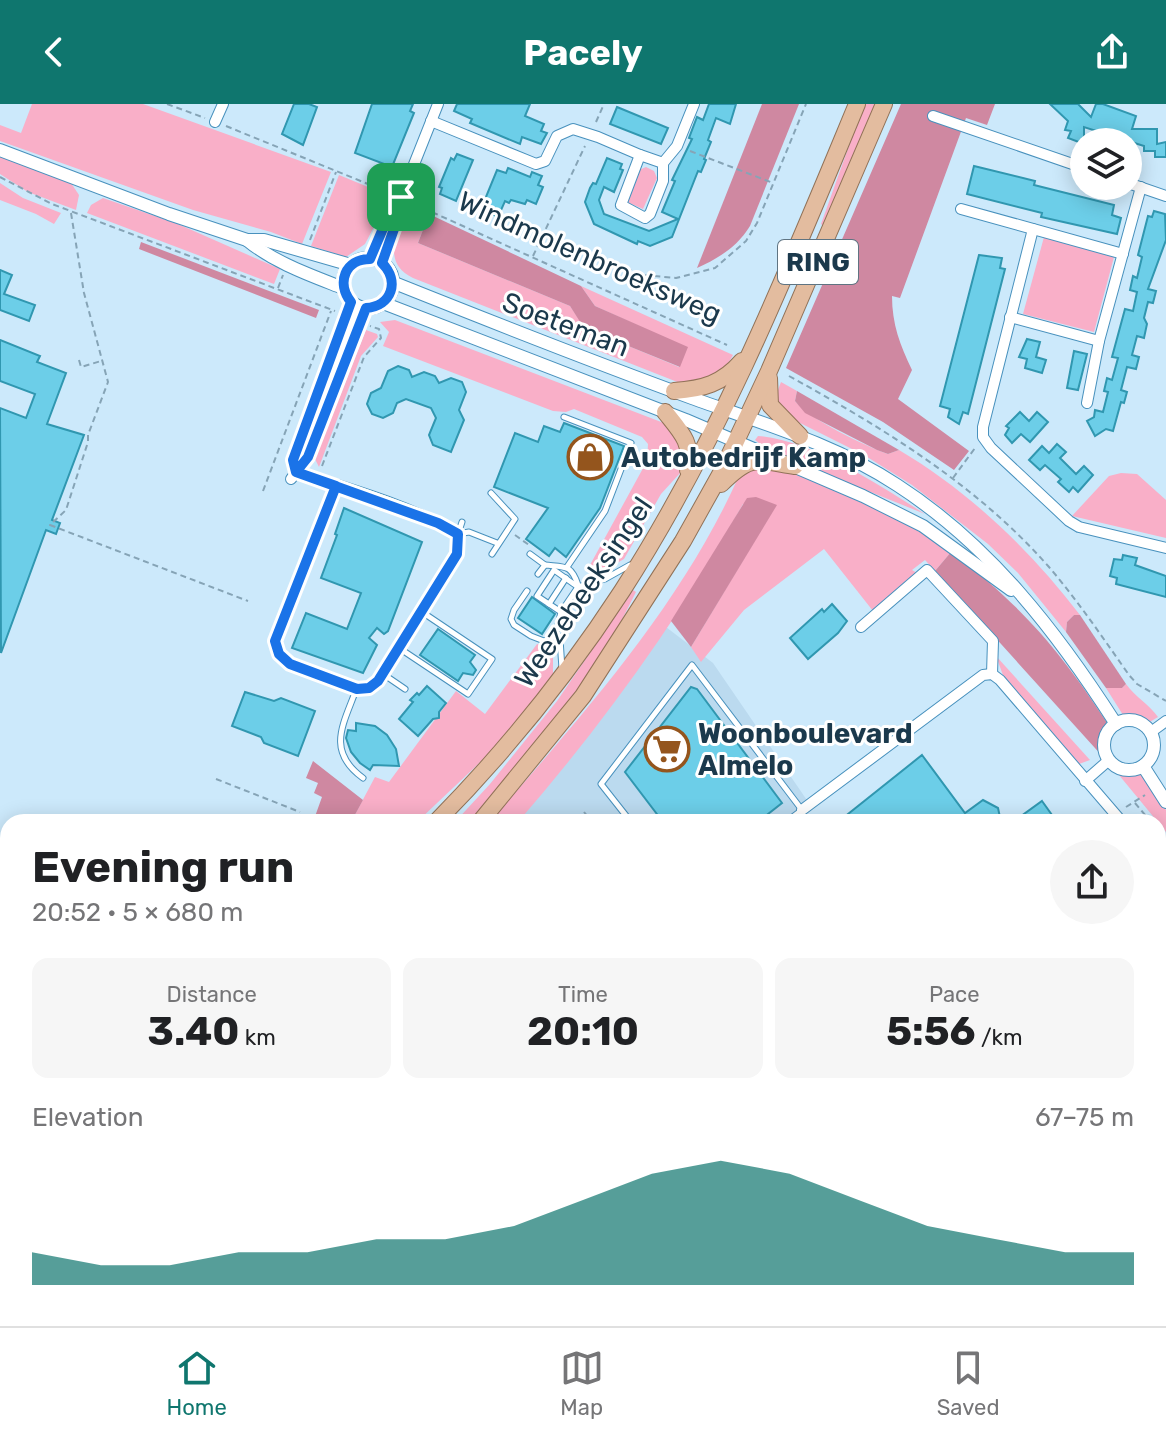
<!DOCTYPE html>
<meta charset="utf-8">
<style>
:root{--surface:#fff;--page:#f6f6f6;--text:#202124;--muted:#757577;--line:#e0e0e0;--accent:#0f766e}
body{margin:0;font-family:Rubik,sans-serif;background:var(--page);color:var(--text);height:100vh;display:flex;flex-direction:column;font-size:30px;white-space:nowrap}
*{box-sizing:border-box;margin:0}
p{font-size:26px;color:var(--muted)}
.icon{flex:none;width:44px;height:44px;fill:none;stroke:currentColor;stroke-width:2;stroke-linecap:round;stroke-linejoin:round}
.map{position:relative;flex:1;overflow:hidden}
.sheet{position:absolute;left:0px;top:710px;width:1166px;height:512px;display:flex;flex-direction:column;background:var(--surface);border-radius:24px 24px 0 0;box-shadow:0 4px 20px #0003}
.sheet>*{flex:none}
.buttons{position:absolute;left:1070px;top:24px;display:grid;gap:16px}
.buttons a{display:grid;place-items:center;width:72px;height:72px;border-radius:50%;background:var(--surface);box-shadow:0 4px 20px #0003;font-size:40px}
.pin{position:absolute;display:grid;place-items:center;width:68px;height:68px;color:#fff;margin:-34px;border-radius:16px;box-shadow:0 4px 12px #0006}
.round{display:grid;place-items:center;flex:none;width:84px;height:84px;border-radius:42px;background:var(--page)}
.summary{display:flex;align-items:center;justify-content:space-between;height:136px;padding:0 32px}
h1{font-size:44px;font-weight:700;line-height:60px}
.metrics{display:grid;grid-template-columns:repeat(3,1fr);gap:12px;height:136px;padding:8px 32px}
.metrics div{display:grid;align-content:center;border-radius:16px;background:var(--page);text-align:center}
.metrics b{font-size:40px;font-weight:700}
.metrics small{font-size:22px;font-weight:400}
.metrics p{font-size:22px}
.chart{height:224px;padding:16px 32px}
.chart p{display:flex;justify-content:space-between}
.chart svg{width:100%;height:144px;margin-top:8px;fill:var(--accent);opacity:.7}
header{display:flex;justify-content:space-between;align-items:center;height:104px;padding:0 32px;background:var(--accent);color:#fff;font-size:36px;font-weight:700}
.dock{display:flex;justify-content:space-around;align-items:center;height:112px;border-top:2px solid var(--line);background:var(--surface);font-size:22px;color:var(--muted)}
.dock a{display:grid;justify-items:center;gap:4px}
.dock .on{color:var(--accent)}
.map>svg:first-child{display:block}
.built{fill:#bbdaef}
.green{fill:#f9afc8}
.forest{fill:#cf88a1}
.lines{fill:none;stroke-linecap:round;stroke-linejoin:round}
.stream{stroke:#c6b4f4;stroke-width:4}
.building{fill:#6ccee8;stroke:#3097b0;stroke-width:2}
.service-casing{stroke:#4891bd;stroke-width:7}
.minor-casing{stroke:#4891bd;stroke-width:12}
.tertiary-casing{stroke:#4891bd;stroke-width:14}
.primary-casing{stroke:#917258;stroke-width:18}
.path{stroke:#86a4b6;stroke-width:2;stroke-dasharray:6 4;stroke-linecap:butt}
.service{stroke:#fff;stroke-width:5}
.minor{stroke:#fff;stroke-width:10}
.tertiary{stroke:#fff;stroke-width:12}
.primary{stroke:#e3bc9f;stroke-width:16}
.route-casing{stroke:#fff;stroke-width:16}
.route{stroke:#1a73e8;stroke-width:10}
.labels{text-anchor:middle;stroke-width:6;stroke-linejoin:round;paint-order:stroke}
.shield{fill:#fff;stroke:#5f7482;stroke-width:2}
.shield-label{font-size:26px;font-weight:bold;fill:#1b394c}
.street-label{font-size:28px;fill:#1b394c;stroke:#fff}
.poi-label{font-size:28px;font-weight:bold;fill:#1b394c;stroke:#fff;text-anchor:start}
</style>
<header><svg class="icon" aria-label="back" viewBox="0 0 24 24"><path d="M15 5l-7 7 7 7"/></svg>Pacely<svg class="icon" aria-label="share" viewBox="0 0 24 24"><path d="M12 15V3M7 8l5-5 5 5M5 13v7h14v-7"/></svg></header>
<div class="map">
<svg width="1166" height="1222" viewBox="0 0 1166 1222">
<rect width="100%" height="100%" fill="#cce9fb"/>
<g class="built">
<path d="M 662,520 L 713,559 L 813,705 L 796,718 L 504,718 Z"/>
<path d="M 51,1214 L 373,1214 L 363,1222 L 58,1222 Z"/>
</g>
<g class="green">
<path d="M 32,0 L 143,0 L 331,68 L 302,140 L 271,128 L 193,106 L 0,37 L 0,21 L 21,29 Z"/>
<path d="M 864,0 L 877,0 L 825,123 L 821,120 Z"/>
<path d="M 0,52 L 71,79 L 79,91 L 76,106 L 28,88 L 0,70 Z"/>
<path d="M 646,63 L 654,67 L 657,74 L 643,105 L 627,98 L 639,66 Z"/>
<path d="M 339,71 L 390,92 L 365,140 L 346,153 L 311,142 Z"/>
<path d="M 0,79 L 23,94 L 61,109 L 54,120 L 36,110 L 0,96 Z"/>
<path d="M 103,94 L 178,120 L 280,165 L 274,180 L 87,109 L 91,101 Z"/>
<path d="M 407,100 L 429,110 L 418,139 L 570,202 L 585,224 L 679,263 L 687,244 L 595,202 L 581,182 L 733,251 C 721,273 709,276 685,281 L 413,174 C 380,158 398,127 407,100 Z"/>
<path d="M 1044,133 L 1114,153 L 1094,228 L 1023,210 Z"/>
<path d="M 395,216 L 669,321 L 685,348 L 682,367 L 661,390 L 624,455 L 605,466 L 597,465 L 590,461 L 647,357 L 648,340 L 642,333 L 574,305 L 566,308 L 553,307 L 383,242 L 389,228 L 380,218 Z"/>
<path d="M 366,226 L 377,230 L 378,233 L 361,252 L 319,363 L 315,355 Z"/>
<path d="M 781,278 L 797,287 L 795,297 C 811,316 863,341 888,350 L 899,346 C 970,388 1030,446 1080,511 L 1074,511 L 1067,518 L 1066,528 L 1018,469 L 988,440 L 912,381 L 864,351 L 786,312 C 774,301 775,293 781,278 Z"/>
<path d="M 758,332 C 812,336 880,382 925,410 L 769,347 L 755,336 Z"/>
<path d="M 762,363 C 819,370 904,414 951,448 L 935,467 L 925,456 L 912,466 L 924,473 L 877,512 L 824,445 L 744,506 L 701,558 L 691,543 L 776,401 L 743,400 C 680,514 603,620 518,718 L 490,718 C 582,611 680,503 738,374 L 747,367 Z"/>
<path d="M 1121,369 L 1137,370 L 1166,396 L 1166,434 L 1072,412 L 1109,372 Z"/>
<path d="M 633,486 L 636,488 L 605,549 L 567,600 L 471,718 L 455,718 L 490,680 L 557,597 Z"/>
<path d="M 537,540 L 549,543 L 553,551 L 553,573 L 491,648 L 417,718 L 351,718 L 375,673 L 389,678 L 456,587 L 485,610 Z"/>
<path d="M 996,552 L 1090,656 L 1079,660 L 1004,574 Z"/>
<path d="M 1126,580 C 1135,593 1149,600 1158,613 L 1148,619 L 1134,612 L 1123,611 L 1106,584 L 1122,584 Z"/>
<path d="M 1114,665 L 1129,671 L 1143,671 L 1166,706 L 1166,728 Z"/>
</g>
<g class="forest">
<path d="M 762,0 L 799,0 L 750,122 C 737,143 719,154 697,164 Z"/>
<path d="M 901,0 L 995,0 L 987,21 L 966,14 L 900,194 L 892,192 C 892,220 900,241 912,266 L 898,295 L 969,347 L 954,366 L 883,318 L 786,264 Z"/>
<path d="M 429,110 L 581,182 L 595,202 L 688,243 L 680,263 L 584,224 L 570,202 L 418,139 Z"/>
<path d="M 141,138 L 319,206 L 316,214 L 139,145 Z"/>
<path d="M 797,287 L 899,346 L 888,350 L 877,346 L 805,309 L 795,297 Z"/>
<path d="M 756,393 L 777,401 L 691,543 L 671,517 L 747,394 Z"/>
<path d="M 951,448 C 1020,500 1059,545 1106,617 C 1108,631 1098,639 1104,654 L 935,467 Z"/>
<path d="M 1074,511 L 1080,511 L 1126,580 L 1122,584 L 1106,584 L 1066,528 L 1067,518 Z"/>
<path d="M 313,657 L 363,696 L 351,718 L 313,718 L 322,693 L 314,689 L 318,679 L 306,674 Z"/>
</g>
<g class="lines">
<path class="stream" d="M 0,1195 L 8,1186"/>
</g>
<g class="building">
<path d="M 294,0 L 309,0 L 317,3 L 303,41 L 282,30 Z"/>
<path d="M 372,0 L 413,0 L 410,7 L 414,9 L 392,63 L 355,49 Z"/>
<path d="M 457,0 L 530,0 L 525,12 L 544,20 L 541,27 L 547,29 L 541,40 L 522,33 L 520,40 L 470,19 L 472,15 L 454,7 Z"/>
<path d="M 709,0 L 736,0 L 730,20 L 716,14 L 708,36 L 711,38 L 704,55 L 706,56 L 701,68 L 698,67 L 672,133 L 650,142 L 638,137 L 637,140 L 594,120 L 585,98 L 590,84 L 593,79 L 596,80 L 607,54 L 622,60 L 620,65 L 623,66 L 614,88 L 604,83 L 599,96 L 604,110 L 649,127 L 678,115 L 662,108 L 675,77 L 672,76 L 692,35 L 689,34 L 697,13 L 703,16 Z"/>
<path d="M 1050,0 L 1078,0 L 1091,13 L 1096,0 L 1103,0 L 1136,12 L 1132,25 L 1157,25 L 1157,40 L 1166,38 L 1166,53 L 1155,53 L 1155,47 L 1144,47 L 1144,42 L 1084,23 L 1084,40 L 1068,34 L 1071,27 L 1065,26 L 1068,17 Z"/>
<path d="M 617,3 L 668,24 L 661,40 L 610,20 Z"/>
<path d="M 457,50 L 473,56 L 456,97 L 440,90 L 442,84 L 439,83 L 451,54 L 454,56 Z"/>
<path d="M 974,62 L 1035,77 L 1034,81 L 1114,101 L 1112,111 L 1121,114 L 1117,130 L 1041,113 L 1042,109 L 967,90 Z"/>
<path d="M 508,64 L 530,73 L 532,68 L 542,72 L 538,81 L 543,83 L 536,100 L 527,96 L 525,100 L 511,96 L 509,99 L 505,97 L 498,113 L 481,105 L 497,66 L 506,69 Z"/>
<path d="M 1154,107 L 1165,110 L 1166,136 L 1148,185 L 1156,187 L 1153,199 L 1148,198 L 1144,214 L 1147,220 L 1144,234 L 1137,232 L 1132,251 L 1139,253 L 1136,265 L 1127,263 L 1121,286 L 1127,288 L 1124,299 L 1121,298 L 1113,327 L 1106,325 L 1095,332 L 1087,317 L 1094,313 L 1095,306 L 1103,308 L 1108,288 L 1104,287 L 1107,274 L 1112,276 L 1118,254 L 1112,253 L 1125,205 L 1133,207 L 1137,188 L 1130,186 L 1133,172 L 1137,174 L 1142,153 L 1138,151 L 1148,112 L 1152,113 Z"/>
<path d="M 979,151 L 1002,154 L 1000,164 L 1005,165 L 968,310 L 963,308 L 959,320 L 948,313 L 950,305 L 940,302 Z"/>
<path d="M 0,166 L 12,171 L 4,190 L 35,201 L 29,217 L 0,206 Z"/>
<path d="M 1027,235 L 1040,238 L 1036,253 L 1046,256 L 1042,269 L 1025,264 L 1027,255 L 1019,253 Z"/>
<path d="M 0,236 L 40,252 L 37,258 L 66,269 L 47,320 L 84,331 L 52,416 L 60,419 L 56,430 L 46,426 L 1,549 L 0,304 L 26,314 L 35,290 L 0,277 Z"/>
<path d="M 1074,247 L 1087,250 L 1078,286 L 1067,284 Z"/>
<path d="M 398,262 L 409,266 L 412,273 L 424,268 L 435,272 L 439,279 L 451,274 L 462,278 L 466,288 L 459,306 L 464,316 L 451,348 L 433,341 L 429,331 L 436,314 L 431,304 L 406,295 L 397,299 L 393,309 L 383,314 L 372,310 L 367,300 L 371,289 L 381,284 L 388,267 Z"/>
<path d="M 1020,308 L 1029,317 L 1037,308 L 1048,318 L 1030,338 L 1021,330 L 1012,339 L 1005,331 L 1009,324 L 1006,322 Z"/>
<path d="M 564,319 L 624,342 L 600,404 L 566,453 L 555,444 L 549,452 L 526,435 L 548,404 L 494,383 L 515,329 L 538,338 L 544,322 L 560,328 Z"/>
<path d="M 1057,340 L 1066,348 L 1060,354 L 1076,370 L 1084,362 L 1093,371 L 1078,388 L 1073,383 L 1069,388 L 1058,378 L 1061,375 L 1045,361 L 1040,366 L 1029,356 L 1042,342 L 1049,349 Z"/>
<path d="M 344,404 L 422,438 L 388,527 L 384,530 L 377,524 L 369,534 L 377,541 L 363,569 L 292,544 L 306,509 L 347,525 L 361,489 L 321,474 L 337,431 L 335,430 Z"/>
<path d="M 1123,451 L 1137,454 L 1135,461 L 1166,472 L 1166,493 L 1116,480 L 1117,474 L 1110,472 L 1114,455 L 1122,456 Z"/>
<path d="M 532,493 L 555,510 L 542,530 L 518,514 Z"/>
<path d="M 832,500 L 847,517 L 838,529 L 808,555 L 790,534 L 822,505 L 824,508 Z"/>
<path d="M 438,525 L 475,551 L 470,558 L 476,566 L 473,571 L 463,569 L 458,577 L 420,551 Z"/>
<path d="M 427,582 L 446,599 L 439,608 L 439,614 L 433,615 L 418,632 L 399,615 L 413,598 L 410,596 L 417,589 L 419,591 Z"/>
<path d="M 691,583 L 697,585 L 782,699 L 758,718 L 663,718 L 625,668 Z"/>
<path d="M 245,588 L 274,597 L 281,594 L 315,607 L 298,652 L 264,639 L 261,633 L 232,622 Z"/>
<path d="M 356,619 L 375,622 L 387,631 L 396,645 L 399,662 L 373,661 L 370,666 L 360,659 L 351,648 L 346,634 L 348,626 L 356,627 Z"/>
<path d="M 922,651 L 965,709 L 983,696 L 998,704 L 1001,718 L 838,718 Z"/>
<path d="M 1042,697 L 1057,718 L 1013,718 Z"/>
</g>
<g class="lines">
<g class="service-casing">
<g id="service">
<path d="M 564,313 L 631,339 L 605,407 L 567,463"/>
<path d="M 491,389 L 515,415 L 492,450"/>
<path d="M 462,418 L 458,430 L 469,428 L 497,439"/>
<path d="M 530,450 L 545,461"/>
<path d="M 538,470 L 545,461 C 565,463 571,460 578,481"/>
<path d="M 527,487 L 514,506 L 511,515 L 514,521 L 531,532 L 544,537 L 551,535 L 556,529"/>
<path d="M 549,500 L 566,474"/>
<path d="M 561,508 L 537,492 L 554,466 L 578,483"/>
<path d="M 399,544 L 468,590 L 492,555 L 422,508"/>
<path d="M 562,565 L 560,535 L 556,529 L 561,508 L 578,483 L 605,475 L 630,461"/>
<path d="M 383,570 L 405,585"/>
<path d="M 356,586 C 343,621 326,647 363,674"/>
<path d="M 631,718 L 601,680 L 692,561 L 802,706 L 786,718"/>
<path d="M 1162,764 L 1166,769"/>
<path d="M 0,811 L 8,814"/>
<path d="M 37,1214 L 38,1222"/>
<path d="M 339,1222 L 350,1214"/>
</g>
</g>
<g class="minor-casing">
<g id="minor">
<path d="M 933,12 L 1084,64"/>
<path d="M 431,17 L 536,60 L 545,57 L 557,32 L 573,25 L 598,33 L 640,51"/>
<path d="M 215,18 L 223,0"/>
<path d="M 663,59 L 640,51 L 621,101 L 645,114 L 650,110 L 663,77 L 663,59 L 677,42 L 694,0"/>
<path d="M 1128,79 L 1166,92"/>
<path d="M 961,105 L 1123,150"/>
<path d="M 1033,125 L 983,323 L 983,333 L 991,344 L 1069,417 L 1079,423 L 1166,444"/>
<path d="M 370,155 L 393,101 L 401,93"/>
<path d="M 382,159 L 401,105 L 401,93 L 438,0"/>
<path d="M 1010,213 L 1099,237"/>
<path d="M 1087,299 L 1099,237 L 1141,83"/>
<path d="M 296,368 C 350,385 409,401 458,430 L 457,450 L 378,577 L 369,584 L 357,585 L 290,560 L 279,550 L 275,537 L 336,382"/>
<path d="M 296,368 L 293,356 L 351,198"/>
<path d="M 291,375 L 308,353 L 366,204"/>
<path d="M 861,523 L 927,466 L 993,537 L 992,570"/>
<path d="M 1151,628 L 1166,617"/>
<path d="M 1085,677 L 1109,656"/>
<path d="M 802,706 L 983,571 L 992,570 L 1000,576 L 1122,718"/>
<path d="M 0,881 L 8,884"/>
<path d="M 0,941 L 8,915"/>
<path d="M 1158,1046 L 1166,1053"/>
<path d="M 1158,1170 L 1166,1161"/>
<path d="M 1158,1206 L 1166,1213"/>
<path d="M 971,1222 L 977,1214"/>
</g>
</g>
<g class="tertiary-casing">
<g id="tertiary">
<path d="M 0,46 L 169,110 L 247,136 L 264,136 L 351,161"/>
<path d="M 247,136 C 275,159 310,171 343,184"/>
<circle cx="368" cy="179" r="25"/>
<path d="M 392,178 C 492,218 591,257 692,294 C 761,319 835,340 897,381 C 990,441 1057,528 1116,620"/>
<path d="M 383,199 L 686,316 L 863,392 L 923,422 L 1011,486"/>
<circle cx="1129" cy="641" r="25"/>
<path d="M 1143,662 L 1166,698"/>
</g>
</g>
<g class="primary-casing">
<g id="primary">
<path d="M 769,274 L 770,301 L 800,332"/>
<path d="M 674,287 C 703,285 722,280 742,257"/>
<path d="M 665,308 C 681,328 693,339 688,366"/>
<path d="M 721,380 C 751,350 756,356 795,362"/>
<path d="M 436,718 C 506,647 568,570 622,487 C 720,335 788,166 857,0"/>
<path d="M 480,718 L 583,592 L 683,437 L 721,369 L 769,267 L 884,0"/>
<path d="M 0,1115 L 8,1108"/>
<path d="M 0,1151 L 8,1143"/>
</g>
</g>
<g class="path">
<path d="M 167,0 L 205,14"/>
<path d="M 596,18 L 604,0"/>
<path d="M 226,22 L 390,89"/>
<path d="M 690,47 L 773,79"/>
<path d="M 0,73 L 52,100 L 335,207"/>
<path d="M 414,100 L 727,241"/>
<path d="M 71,109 L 84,189 L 108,278 L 88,331 L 88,338 L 66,406 L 50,421 L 248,497"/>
<path d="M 542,131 L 643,171 L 676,174 L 715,164 L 746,137 L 757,119 L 806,0"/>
<path d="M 310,136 L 336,68"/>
<path d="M 533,152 L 585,42"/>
<path d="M 278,184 L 283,171"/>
<path d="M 79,256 L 81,263 L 101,257"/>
<path d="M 789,272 C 883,324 977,381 1049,463 C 1078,497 1103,534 1129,571 L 1137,580 L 1166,597"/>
<path d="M 322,362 L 364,253 L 381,234 L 379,225 L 370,222"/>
<path d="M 953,374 L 975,344"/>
<path d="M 263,387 L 331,207"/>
<path d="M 515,431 L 529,441"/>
<path d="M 216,675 L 300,708"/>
<path d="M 1135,699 L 1151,718"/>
<path d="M 1126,703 L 1145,691"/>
<path d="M 584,708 L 592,718"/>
<path d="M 1158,726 L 1166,736"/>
<path d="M 1158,805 L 1166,804"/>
<path d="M 0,823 L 8,826"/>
<path d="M 1158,861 L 1166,869"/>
<path d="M 1158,898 L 1166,892"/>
<path d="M 1158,900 L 1166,900"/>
<path d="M 1158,934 L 1166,930"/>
<path d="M 1158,967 L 1166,963"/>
<path d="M 1158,996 L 1166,989"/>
<path d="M 407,1222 L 417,1214"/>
<path d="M 453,1222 L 461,1214"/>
<path d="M 536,1222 L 550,1214"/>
<path d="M 629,1222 C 637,1217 645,1219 652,1214"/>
</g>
<use href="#service" class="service"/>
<use href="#minor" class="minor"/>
<use href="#tertiary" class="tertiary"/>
<use href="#primary" class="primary"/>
</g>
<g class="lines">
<g class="route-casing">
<path id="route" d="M 401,93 L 393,101 L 370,155 C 345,155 336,179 351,198 L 293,356 L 296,368 L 336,382 L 275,537 L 279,550 L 290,560 L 357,585 L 369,584 L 378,577 L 457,450 L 458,430 L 438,419 L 296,368 L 308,353 L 366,204 C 392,202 400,177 382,159 L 401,105 L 401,93"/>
</g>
<use href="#route" class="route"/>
</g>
<defs>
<g id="shop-ring" transform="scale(2.3)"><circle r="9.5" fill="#fff" stroke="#94551d" stroke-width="1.5"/><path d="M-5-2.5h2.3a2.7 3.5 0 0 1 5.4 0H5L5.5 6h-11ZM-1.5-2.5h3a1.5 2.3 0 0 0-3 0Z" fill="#94551d"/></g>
<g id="supermarket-ring" transform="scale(2.3)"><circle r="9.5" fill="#fff" stroke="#94551d" stroke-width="1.5"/><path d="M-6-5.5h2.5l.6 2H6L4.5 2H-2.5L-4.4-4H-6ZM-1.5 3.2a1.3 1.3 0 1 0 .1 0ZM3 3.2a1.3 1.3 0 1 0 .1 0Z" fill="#94551d"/></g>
</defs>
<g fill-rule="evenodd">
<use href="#shop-ring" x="590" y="353"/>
<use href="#supermarket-ring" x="667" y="645"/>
</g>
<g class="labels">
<rect class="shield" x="778" y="136" width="80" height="44" rx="6"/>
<g class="shield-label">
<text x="818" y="167">RING</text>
</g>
<g class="street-label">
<text transform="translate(590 153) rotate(24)" y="10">Windmolenbroeksweg</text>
<text transform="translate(566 220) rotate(21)" y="10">Soeteman</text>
<text transform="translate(583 488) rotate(-56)" y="10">Weezebeeksingel</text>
</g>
<g class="poi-label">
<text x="621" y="363">Autobedrijf Kamp</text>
<text x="698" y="639">Woonboulevard<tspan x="698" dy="32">Almelo</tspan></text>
</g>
</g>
</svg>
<div class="buttons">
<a><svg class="icon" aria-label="layers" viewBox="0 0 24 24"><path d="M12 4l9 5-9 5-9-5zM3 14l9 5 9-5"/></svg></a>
</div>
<div class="pin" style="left:401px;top:93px;background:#1e9e55"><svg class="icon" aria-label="arrive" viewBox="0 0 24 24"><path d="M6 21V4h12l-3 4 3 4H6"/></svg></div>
<section class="sheet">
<div class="summary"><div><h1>Evening run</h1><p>20:52 · 5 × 680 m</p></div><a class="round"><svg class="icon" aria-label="share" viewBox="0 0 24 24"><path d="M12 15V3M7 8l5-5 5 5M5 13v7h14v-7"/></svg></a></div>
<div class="metrics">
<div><p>Distance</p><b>3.40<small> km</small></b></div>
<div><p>Time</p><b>20:10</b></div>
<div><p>Pace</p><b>5:56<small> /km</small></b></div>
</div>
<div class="chart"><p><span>Elevation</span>67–75 m</p>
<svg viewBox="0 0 160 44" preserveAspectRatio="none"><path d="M0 44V34L10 38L20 38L30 34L40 34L50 30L60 30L70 26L80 18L90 10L100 6L110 10L120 18L130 26L140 30L150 34L160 34V44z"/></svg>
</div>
</section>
</div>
<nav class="dock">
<a class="on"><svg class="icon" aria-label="home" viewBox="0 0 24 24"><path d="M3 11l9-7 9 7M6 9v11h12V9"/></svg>Home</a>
<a><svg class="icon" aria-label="map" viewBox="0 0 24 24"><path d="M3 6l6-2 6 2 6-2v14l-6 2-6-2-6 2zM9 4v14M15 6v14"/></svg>Map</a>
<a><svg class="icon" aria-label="saved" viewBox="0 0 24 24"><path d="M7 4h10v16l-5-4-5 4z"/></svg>Saved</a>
</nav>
